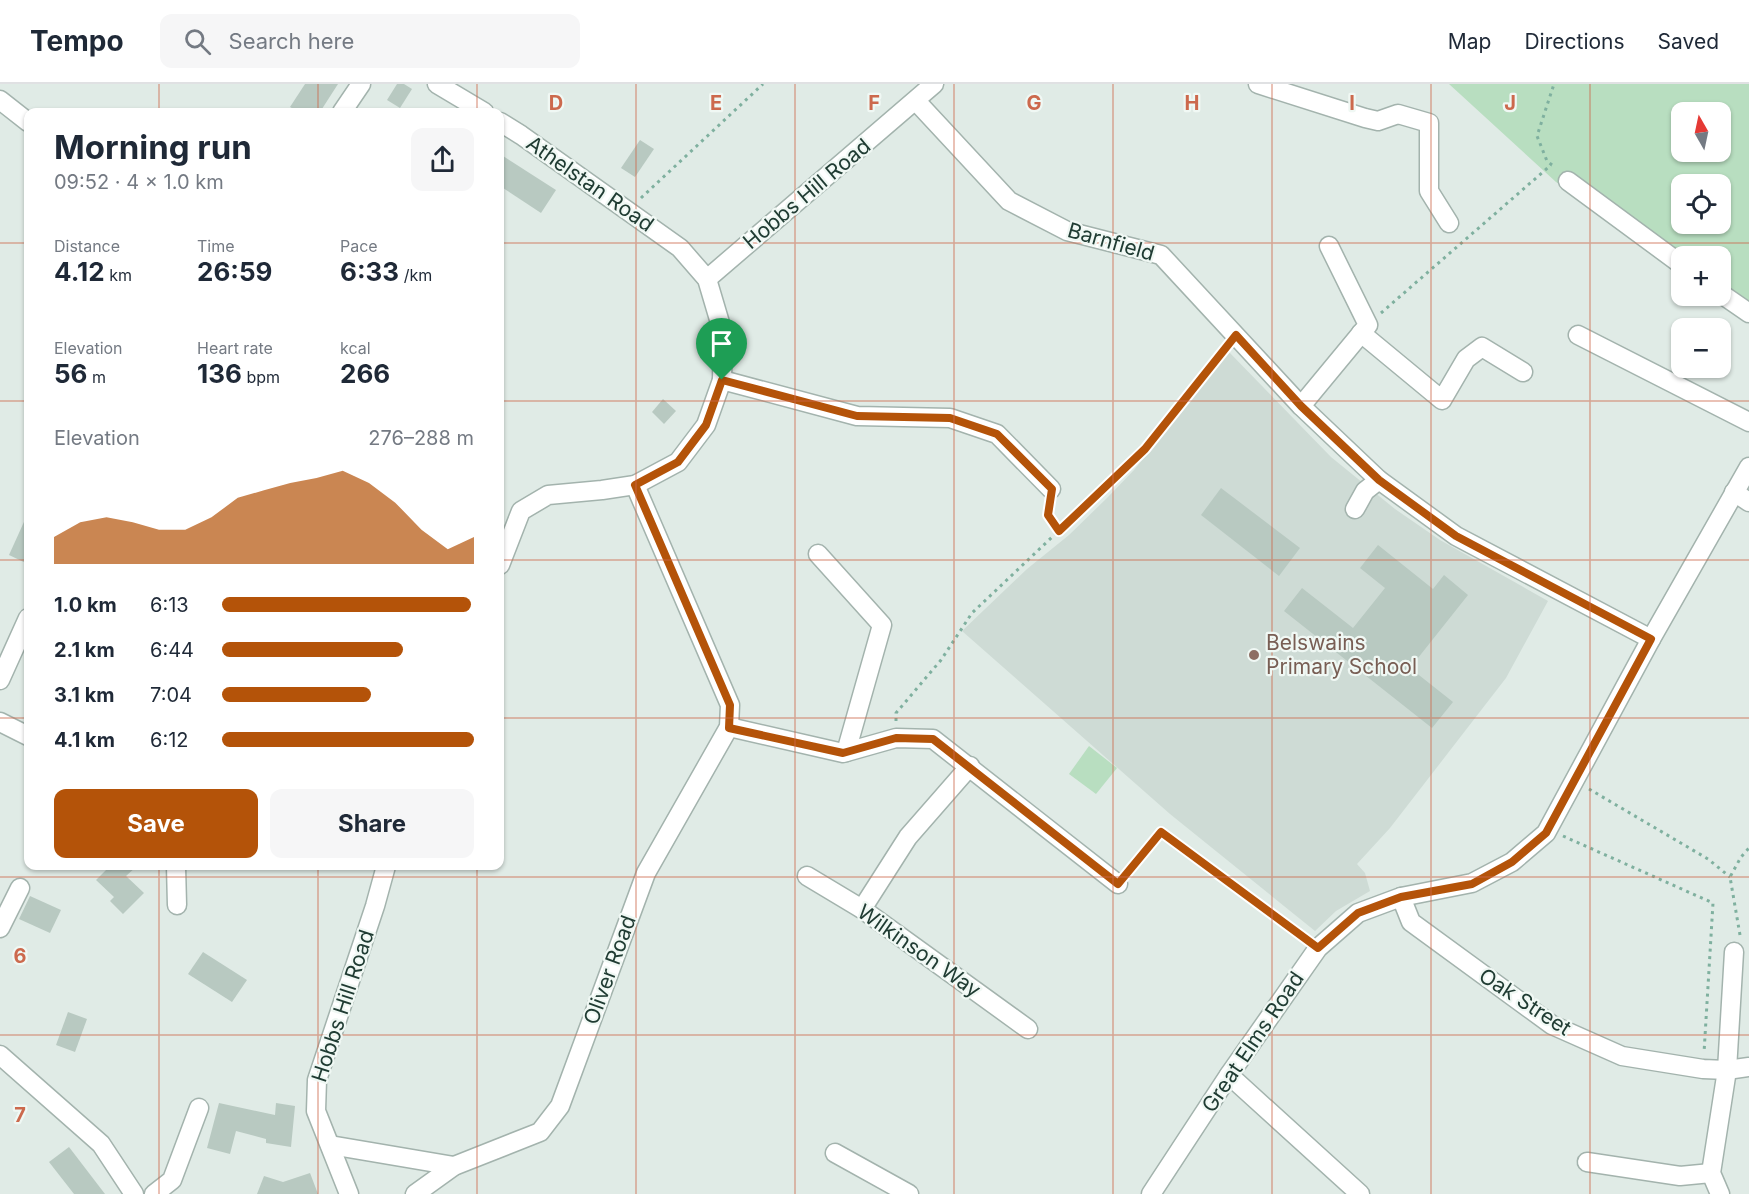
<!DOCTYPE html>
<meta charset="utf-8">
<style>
:root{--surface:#fff;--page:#f6f6f7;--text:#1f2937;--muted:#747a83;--line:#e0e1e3;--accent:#b45309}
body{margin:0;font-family:Inter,sans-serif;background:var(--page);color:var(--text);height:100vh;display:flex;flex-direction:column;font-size:22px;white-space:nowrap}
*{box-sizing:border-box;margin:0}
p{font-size:20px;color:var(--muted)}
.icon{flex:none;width:33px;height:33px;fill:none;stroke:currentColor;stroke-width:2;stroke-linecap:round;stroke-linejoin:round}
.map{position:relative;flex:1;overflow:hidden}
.side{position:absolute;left:24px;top:24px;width:480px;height:762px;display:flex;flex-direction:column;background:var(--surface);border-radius:12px;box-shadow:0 2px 4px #0004}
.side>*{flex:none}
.needle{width:39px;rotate:351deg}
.controls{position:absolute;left:1671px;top:18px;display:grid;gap:12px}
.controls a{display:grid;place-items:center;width:60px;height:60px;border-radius:12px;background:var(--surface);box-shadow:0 2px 4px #0004;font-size:30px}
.pin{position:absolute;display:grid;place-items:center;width:51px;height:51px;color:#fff;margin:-62px -26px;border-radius:50% 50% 50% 0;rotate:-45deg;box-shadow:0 0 6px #0007}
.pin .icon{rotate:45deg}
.round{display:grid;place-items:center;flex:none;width:63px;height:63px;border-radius:12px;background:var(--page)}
.headline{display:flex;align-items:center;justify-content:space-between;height:102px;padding:0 30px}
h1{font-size:33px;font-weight:700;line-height:45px}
.metrics{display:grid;grid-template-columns:repeat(3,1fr);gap:9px;height:102px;padding:6px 30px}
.metrics div{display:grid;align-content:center}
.metrics b{font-size:26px;font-weight:700}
.metrics small{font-size:16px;font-weight:400}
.metrics p{font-size:16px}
.chart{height:168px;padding:12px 30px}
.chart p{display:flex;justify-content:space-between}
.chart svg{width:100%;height:108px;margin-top:6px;fill:var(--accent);opacity:.7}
.action{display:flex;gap:12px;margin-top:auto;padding:12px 30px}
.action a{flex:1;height:69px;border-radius:12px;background:var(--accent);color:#fff;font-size:24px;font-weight:700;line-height:69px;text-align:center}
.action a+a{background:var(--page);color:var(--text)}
ul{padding:0 30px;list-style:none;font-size:20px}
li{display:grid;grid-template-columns:96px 72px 1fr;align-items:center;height:45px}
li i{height:15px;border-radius:8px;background:var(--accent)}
header{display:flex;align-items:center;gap:36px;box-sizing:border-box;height:84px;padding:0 30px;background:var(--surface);border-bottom:2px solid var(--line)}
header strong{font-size:28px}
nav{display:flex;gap:33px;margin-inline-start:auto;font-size:21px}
.search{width:420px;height:54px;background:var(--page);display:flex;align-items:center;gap:15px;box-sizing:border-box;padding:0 21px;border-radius:12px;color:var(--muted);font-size:22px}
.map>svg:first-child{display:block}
.built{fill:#cedbd5}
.green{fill:#b8dec0;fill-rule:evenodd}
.building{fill:#b8c9c1}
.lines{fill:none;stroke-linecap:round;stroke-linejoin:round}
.minor-casing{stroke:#a3b3ad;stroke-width:21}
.path{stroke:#7fb09f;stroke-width:3;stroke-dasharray:3 4.5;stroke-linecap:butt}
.minor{stroke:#fff;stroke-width:18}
.route-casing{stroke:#fff;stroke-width:12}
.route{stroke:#b45309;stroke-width:8}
.grid{fill:none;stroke:#cc694d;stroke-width:1.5;stroke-opacity:0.55}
.education-dot{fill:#8d6e63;stroke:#f0f8f4;stroke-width:2}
.labels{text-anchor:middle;stroke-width:4.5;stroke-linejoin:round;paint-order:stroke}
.street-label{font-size:21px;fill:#203c33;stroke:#f0f8f4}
.education-label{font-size:21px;fill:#785e54;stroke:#f0f8f4;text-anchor:start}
.grid-label{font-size:20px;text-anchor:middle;font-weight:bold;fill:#cc694d;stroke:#f0f8f4;stroke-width:4.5;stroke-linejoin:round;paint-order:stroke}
</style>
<header>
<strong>Tempo</strong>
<div class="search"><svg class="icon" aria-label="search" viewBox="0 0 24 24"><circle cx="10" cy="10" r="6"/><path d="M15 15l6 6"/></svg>Search here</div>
<nav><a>Map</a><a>Directions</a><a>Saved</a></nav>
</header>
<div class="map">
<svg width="1749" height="1110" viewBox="0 0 1749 1110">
<rect width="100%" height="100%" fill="#e0ebe6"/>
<path class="built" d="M 1229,268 L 1331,373 L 1395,425 L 1440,456 L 1548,517 L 1506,594 L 1390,744 L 1357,780 L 1365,789 L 1370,807 L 1336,827 L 1315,847 L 1170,730 L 962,547 L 1027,485 L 1069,451 L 1107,414 L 1134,386 Z"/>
<g class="green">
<path d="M 1449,0 L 1749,0 L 1749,223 L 1721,204 L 1720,172 L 1682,172 L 1681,179 L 1556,98 ZM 1682,28 L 1720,28 L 1720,68 L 1682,68 ZM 1682,100 L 1720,100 L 1720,140 L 1682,140 Z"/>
<path d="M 1089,662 L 1117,684 L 1096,710 L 1069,690 Z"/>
</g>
<g class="building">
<path d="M 305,0 L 338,0 L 320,28 L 299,28 L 290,23 Z"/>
<path d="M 397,0 L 404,0 L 412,5 L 400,24 L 387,16 Z"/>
<path d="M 640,56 L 654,65 L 635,93 L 621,84 Z"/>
<path d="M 500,70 L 556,106 L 541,129 L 500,102 Z"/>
<path d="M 663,315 L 676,327 L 664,340 L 652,328 Z"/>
<path d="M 1221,404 L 1300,464 L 1279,492 L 1201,431 Z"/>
<path d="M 28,429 L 28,480 L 9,471 Z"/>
<path d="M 1378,461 L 1433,505 L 1444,491 L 1468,511 L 1410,584 L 1453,618 L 1432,644 L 1284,527 L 1302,504 L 1353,544 L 1385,504 L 1360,484 Z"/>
<path d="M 110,782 L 137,782 L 126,792 L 144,809 L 123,830 L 110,817 L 114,813 L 96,796 Z"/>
<path d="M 30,812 L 61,826 L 50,849 L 19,835 Z"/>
<path d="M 203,868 L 247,896 L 232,918 L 188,890 Z"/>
<path d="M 68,928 L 87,935 L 75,968 L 56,961 Z"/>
<path d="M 219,1019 L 275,1031 L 276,1019 L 295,1022 L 291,1063 L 266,1059 L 266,1055 L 236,1047 L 230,1070 L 207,1064 Z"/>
<path d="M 69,1063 L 105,1110 L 74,1110 L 49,1078 Z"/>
<path d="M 310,1089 L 318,1110 L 257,1110 L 264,1092 L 283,1098 Z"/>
</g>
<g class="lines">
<g class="minor-casing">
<g id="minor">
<path d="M 437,0 L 484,28"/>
<path d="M 1258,0 L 1365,34 L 1378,37 L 1398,30 L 1429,39 L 1429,107 L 1449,139"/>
<path d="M 0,16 L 28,38"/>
<path d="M 916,17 L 1009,117 L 1067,147 L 1161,171 L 1301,322 L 1379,396 L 1456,452 L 1651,555"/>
<path d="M 342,28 L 361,0"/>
<path d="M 500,38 L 521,51 L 680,164 L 707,195 L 723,249 L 722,296 L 706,341 L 678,378 L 635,401 L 602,406 L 548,411 L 521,427 L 500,481"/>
<path d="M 1568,97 L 1682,181"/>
<path d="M 707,195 L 934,0"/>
<path d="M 1720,209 L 1749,229"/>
<path d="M 1361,249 L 1442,316 L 1466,275 L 1482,263 L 1523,288"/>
<path d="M 1578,251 L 1749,338"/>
<path d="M 722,296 L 857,332 L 950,334 L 997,350 L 1051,405"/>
<path d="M 1301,322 L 1368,241 L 1329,162"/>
<path d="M 1734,408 L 1749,418"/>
<path d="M 1355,425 L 1365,407 L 1379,396"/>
<path d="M 818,470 L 882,541 L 846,668"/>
<path d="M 0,596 L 28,534"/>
<path d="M 0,638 L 28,652"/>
<path d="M 729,643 L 843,669 L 896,654 L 933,655 L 1118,800"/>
<path d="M 176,782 L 177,821"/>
<path d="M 807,792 L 862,825 L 1028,945"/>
<path d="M 1401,813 L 1411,838 L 1552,941 L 1622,972 L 1703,985 L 1727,986 L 1749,983"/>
<path d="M 862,825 L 908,753 L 970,682"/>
<path d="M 0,844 L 20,804"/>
<path d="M 0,971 L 101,1060 L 134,1110"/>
<path d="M 1229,991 L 1360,1110"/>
<path d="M 330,1061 L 454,1082"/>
<path d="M 835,1069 L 909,1110"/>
<path d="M 1587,1078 L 1680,1092 L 1711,1089"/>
<path d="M 154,1110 L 172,1096 L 199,1024"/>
<path d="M 349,1110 L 316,1027 L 317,996 L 375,822 L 386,782"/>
<path d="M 415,1110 L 454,1082 L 540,1048 L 560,1022 L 646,789 L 729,643 L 730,621 L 635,401"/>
<path d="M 1151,1110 L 1229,991 L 1318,864 L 1358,829 L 1401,813 L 1472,799 L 1512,778 L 1546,749 L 1651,555 L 1749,383"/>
<path d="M 1720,1110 L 1711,1089 L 1727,986 L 1734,868"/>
</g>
</g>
<g class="path">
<path d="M 1552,81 L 1547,77 L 1537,52 L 1554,0"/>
<path d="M 641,114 L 763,0"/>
<path d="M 1381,229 L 1551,81"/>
<path d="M 1049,422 L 1048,431 L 1059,447"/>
<path d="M 896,637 L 896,629 L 941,576 L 972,529 L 1145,365 L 1225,265"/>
<path d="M 1589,705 L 1708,775 L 1730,793"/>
<path d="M 1563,752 L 1713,819 L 1704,969"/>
<path d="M 1129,787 L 1161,748 L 1303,853"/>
<path d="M 1740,851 L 1730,793 L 1741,773 L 1749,764"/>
</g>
<use href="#minor" class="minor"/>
</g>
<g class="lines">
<g class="route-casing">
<path id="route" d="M 1236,251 L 1301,322 L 1379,396 L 1456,452 L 1651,555 L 1546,749 L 1512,778 L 1472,800 L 1401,813 L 1358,829 L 1318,864 L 1161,748 L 1118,800 L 933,655 L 896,654 L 843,669 L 729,644 L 730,621 L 635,401 L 678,378 L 706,341 L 722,296 L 857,332 L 950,334 L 997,350 L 1052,405 L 1048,431 L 1059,447 L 1145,365 Z"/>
</g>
<use href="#route" class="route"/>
</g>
<path class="grid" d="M 159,0 L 159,28M 318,0 L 318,28M 477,0 L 477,28M 636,0 L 636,1110M 795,0 L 795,1110M 954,0 L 954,1110M 1113,0 L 1113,1110M 1272,0 L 1272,1110M 1431,0 L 1431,1110M 1590,0 L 1590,1110M 0,159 L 28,159M 500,159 L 1749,159M 0,317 L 28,317M 500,317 L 1749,317M 0,476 L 28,476M 500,476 L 1749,476M 0,634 L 28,634M 500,634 L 1749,634M 159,782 L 159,1110M 318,782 L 318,1110M 477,782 L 477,1110M 0,793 L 1749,793M 0,951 L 1749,951"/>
<circle class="education-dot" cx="1254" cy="571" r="6"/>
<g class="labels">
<g class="street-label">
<text transform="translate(590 100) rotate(35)" y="7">Athelstan Road</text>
<text transform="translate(807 110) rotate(-40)" y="7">Hobbs Hill Road</text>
<text transform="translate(1111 158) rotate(16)" y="7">Barnfield</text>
<text transform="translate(919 867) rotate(35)" y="7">Wilkinson Way</text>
<text transform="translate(610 886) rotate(-70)" y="7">Oliver Road</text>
<text transform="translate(1525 918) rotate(33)" y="7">Oak Street</text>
<text transform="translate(343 922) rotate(-72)" y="7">Hobbs Hill Road</text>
<text transform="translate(1253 958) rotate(-56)" y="7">Great Elms Road</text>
</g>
<g class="education-label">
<text x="1266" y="566">Belswains<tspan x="1266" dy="24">Primary School</tspan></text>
</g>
</g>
<g class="grid-label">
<text x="556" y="26">D</text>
<text x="716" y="26">E</text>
<text x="874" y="26">F</text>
<text x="1034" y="26">G</text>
<text x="1192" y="26">H</text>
<text x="1352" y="26">I</text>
<text x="1510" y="26">J</text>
<text x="20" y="879">6</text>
<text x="20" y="1038">7</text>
</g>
</svg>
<div class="controls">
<a><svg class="needle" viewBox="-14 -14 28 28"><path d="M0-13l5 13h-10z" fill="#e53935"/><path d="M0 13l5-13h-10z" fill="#747a83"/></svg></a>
<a><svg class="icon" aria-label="locate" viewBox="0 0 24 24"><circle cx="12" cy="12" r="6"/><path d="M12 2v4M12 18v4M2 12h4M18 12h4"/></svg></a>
<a>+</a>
<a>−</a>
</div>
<div class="pin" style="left:722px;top:296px;background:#1e9e55"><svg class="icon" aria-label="arrive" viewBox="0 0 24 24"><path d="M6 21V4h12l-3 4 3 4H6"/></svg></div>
<section class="side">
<div class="headline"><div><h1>Morning run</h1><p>09:52 · 4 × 1.0 km</p></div><a class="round"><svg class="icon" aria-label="share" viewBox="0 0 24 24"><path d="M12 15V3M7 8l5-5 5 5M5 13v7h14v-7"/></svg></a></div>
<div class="metrics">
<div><p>Distance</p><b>4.12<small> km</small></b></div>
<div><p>Time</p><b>26:59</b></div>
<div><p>Pace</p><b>6:33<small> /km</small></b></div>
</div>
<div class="metrics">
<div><p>Elevation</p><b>56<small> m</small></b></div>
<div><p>Heart rate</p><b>136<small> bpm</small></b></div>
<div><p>kcal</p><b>266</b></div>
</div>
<div class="chart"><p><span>Elevation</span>276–288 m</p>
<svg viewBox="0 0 160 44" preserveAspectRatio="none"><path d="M0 44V33L10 27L20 25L30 27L40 30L50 30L60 25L70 17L80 14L90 11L100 9L110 6L120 11L130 19L140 30L150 38L160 33V44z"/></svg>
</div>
<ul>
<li><b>1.0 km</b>6:13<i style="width:99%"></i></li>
<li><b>2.1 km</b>6:44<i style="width:72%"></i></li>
<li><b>3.1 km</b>7:04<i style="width:59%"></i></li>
<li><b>4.1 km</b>6:12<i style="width:100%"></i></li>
</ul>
<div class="action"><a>Save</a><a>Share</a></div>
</section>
</div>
